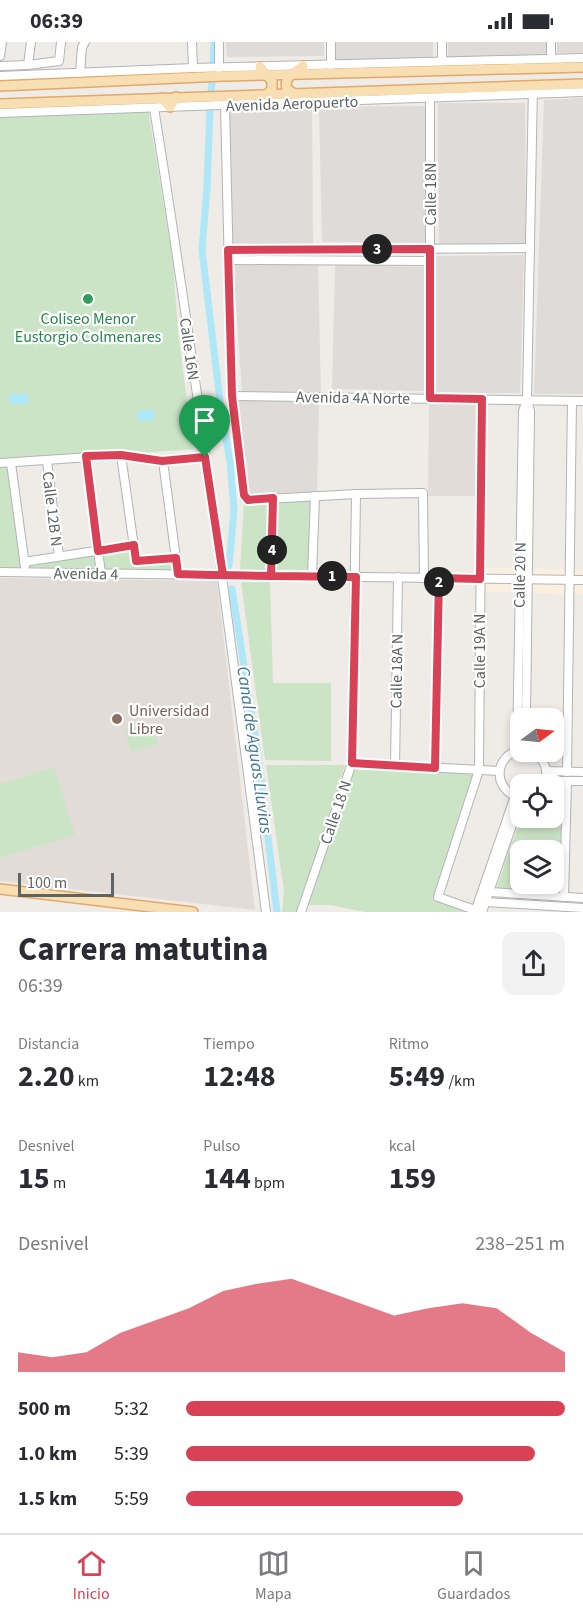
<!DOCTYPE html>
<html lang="es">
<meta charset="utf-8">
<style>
:root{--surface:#fff;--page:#f2f2f3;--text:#2b2b33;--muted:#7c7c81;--line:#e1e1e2;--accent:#d94256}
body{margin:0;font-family:"Source Sans 3",sans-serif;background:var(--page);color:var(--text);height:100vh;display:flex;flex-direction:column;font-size:22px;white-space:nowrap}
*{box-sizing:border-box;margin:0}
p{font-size:20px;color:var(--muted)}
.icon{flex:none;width:33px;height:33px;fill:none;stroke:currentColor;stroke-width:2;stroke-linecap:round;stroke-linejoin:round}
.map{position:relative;height:870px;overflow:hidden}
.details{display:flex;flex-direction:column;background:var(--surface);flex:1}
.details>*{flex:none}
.needle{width:39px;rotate:75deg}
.buttons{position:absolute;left:510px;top:666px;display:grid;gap:12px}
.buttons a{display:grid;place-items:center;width:54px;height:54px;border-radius:12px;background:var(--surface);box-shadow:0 3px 9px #0003;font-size:30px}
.scale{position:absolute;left:18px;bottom:15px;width:96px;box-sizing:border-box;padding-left:6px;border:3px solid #5e6365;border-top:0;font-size:16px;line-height:21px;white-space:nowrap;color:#5e6365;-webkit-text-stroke:4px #fff;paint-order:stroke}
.pin{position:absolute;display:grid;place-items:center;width:51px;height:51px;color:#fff;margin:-62px -26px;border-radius:50% 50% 50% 0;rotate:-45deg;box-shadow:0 0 6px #0007}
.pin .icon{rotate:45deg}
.km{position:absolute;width:30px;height:30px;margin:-15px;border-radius:50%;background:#222;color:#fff;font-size:16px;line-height:30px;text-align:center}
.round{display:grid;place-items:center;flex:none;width:63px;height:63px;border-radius:12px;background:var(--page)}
.head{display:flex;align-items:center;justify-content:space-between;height:102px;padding:0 18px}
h1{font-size:33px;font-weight:700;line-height:45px}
.metrics{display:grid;grid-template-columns:repeat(3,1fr);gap:9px;height:102px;padding:6px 18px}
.metrics div{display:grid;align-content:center}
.metrics b{font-size:30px;font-weight:700}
.metrics small{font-size:16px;font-weight:400}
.metrics p{font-size:16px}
.chart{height:168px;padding:12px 18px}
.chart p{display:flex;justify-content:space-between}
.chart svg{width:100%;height:108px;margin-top:6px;fill:var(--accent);opacity:.7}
ul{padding:0 18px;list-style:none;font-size:20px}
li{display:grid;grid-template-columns:96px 72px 1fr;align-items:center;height:45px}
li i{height:15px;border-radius:8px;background:var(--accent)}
.status{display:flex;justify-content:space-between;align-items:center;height:42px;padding:0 30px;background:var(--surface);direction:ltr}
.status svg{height:16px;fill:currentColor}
.dock{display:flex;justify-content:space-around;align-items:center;height:84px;border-top:2px solid var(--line);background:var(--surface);font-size:16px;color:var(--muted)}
.dock a{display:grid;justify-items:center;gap:3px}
.dock .selected{color:var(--accent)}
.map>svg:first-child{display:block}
.commercial{fill:#fbefdf}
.industrial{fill:#dedbd8}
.education{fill:#e1dcd8}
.green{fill:#cce4c6;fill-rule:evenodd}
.water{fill:#aee7f7}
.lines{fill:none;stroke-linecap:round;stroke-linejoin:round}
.canal{stroke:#aee7f7;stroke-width:7}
.minor-casing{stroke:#b1b5b7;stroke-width:10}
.major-casing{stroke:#e4a86a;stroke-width:12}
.minor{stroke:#fff;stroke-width:8}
.major{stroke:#f7deb3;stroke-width:9}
.route-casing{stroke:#fff;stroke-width:12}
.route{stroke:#d94256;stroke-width:8}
.leisure-dot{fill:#2e9e5b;stroke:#fff;stroke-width:2}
.education-dot{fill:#8d6e63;stroke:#fff;stroke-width:2}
.labels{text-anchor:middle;stroke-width:4.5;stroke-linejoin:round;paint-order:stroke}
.street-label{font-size:16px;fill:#5e6365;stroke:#fff}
.leisure-label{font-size:16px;fill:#27864d;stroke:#fff}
.education-label{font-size:16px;fill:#785e54;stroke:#fff;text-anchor:start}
.water-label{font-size:18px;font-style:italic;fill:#42788f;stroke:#fff}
</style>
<div class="status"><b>06:39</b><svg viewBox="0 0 49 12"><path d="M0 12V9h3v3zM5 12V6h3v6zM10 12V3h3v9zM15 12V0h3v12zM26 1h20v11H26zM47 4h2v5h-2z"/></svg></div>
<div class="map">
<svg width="583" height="870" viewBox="0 0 583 870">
<rect width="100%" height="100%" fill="#efebe6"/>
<path class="commercial" d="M 481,525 L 583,528 L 583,552 L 481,550 Z"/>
<g class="industrial">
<path d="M 226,0 L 324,0 L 324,14 L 227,15 Z"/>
<path d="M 333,0 L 433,0 L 433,17 L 333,19 Z"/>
<path d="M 448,0 L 552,0 L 552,14 L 448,16 Z"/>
<rect x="557" y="0" width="26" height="11"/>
<path d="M 583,56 L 583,352 L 534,352 L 544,58 Z"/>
<path d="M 438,61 L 525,61 L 526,203 L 439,203 Z"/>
<path d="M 312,64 L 313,204 L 230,201 L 229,66 Z"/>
<path d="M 426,64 L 428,201 L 322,200 L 319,65 Z"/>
<path d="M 524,213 L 520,351 L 434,351 L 436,214 Z"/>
<path d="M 233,219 L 318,221 L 321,352 L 242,350 Z"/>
<path d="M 335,223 L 426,225 L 426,349 L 332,347 Z"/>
<path d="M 236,356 L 319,358 L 317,453 L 268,453 L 247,455 Z"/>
</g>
<g class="education">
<path d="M 429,360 L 481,361 L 480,454 L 428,454 Z"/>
<path d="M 0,536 L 217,539 L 255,868 L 0,839 Z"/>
</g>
<g class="green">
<path d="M 148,66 L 173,220 L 178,289 L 193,407 L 11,421 L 26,530 L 0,530 L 0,72 Z"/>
<path d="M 278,457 L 312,457 L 310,528 L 277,528 Z"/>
<path d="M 270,458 L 268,528 L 240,529 L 244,460 Z"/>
<path d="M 135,505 L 138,521 L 177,518 L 178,530 L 106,529 L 102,510 Z"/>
<path d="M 98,511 L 101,529 L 28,528 L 27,521 Z"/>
<path d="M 241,540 L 270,540 L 273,641 L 331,641 L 331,719 L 265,718 Z"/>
<path d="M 151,681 L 158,702 L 131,710 L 124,689 Z"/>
<path d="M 266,723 L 345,723 L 299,870 L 282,870 L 284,849 Z"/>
<path d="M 54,725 L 75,793 L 0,816 L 0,742 Z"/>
<path d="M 355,728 L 475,728 L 435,855 L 472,870 L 365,870 L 330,863 L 308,863 L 345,747 Z"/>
<path d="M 563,740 L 560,851 L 496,847 L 521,776 L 554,776 L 554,742 ZM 520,808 L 554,808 L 554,842 L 520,842 Z"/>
</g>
<g class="water">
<rect x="9" y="352" width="19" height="10"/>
<path d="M 138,368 L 154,368 L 154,378 L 137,379 Z"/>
</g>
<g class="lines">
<g class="canal">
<path d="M 213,22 L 214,0"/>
<path d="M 211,51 L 212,40"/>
<path d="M 210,66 L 207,146 L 202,208 L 221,367 L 230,420 L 234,468 L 229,524"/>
<path d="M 232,547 L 259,720 L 277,870"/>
</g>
<g class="minor-casing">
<g id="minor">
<path d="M 192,0 L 193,26"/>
<path d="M 219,0 L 219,26"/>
<path d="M 331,0 L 331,23"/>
<path d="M 0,14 L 2,0"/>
<path d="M 551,16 L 551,0"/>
<path d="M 442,19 L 442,0"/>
<path d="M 28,23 L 59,19 L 61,0"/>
<path d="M 0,24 L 28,23 L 31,0"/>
<path d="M 80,31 L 82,5 L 85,0"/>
<path d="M 0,34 L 193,26 L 583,16"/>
<path d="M 430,56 L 430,356"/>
<path d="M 225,63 L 232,354 L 245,456 L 248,458 L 356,452 L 423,451 L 424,536"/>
<path d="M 154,66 C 197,333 231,602 266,870"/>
<path d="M 0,71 L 583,50"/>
<path d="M 228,208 L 530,206"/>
<path d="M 229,218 L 430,219"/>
<path d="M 232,354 L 583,359"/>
<path d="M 121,413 L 136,519 L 176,516"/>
<path d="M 85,414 L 101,531"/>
<path d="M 47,419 L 59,514"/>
<path d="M 163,419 L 178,532"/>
<path d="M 0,421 L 121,413 L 163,419 L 205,415"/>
<path d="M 11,421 L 25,524"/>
<path d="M 24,520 L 134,503"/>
<path d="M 0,530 L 583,538"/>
<path d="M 271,534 L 273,456"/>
<path d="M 312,534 L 315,454"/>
<path d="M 526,676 L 530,369 L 527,358 L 533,44"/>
<path d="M 517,708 L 523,369 L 527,358"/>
<path d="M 532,710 C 545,717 549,729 544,742"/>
<path d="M 352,721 L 499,729"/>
<path d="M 395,724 L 398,535"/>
<path d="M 435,726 L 439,536"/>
<path d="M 547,729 L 583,730"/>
<path d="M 567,730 L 572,359"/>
<path d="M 546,739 L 583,739"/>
<path d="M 517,755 C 493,746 494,715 519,708"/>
<path d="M 490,850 L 583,856"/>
<path d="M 564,855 L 567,739"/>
<path d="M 486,860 L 583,866"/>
<path d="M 475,868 L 438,855 L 479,728 L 482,357"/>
<path d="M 301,870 L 352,721 L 356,452"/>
<path d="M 475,870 L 515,754"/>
<path d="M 482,870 L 520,760"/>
</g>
</g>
<g class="major-casing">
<g id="major">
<path d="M 260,25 L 272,39 L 272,47 L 267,53"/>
<path d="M 0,44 L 223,34 L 583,25"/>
<path d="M 294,52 L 287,47 C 283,35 295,30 303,24"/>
<path d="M 162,56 L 170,65 L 176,55"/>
<path d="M 0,62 L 583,42"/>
<path d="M 0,847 L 193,870"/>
</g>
</g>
<use href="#minor" class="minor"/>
<use href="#major" class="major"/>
</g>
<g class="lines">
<g class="route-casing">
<path id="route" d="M 205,415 L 162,419 L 121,413 L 86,414 L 98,509 L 134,503 L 136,519 L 176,516 L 178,532 C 237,534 296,534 356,535 L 352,721 L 435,726 L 439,536 L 480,537 L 482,357 L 430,356 L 430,207 L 228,208 L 232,354 L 244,453 L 248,458 L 273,456 L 271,534 L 223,533 L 205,415"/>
</g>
<use href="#route" class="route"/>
</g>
<circle class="leisure-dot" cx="88" cy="257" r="6"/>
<circle class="education-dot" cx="117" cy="677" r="6"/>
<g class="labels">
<g class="street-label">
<text transform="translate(292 61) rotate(-2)" y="6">Avenida Aeropuerto</text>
<text transform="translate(430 152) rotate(-90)" y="6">Calle 18N</text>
<text transform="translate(190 307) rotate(82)" y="6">Calle 16N</text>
<text transform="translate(353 355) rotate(1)" y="6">Avenida 4A Norte</text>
<text transform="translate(53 467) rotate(83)" y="6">Calle 12B N</text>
<text transform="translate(86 531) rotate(1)" y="6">Avenida 4</text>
<text transform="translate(519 533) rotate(-89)" y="6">Calle 20 N</text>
<text transform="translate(479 609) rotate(-90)" y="6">Calle 19A N</text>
<text transform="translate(396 629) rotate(-89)" y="6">Calle 18A N</text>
<text transform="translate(335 770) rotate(-71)" y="6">Calle 18 N</text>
</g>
<g class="leisure-label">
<text x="88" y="282">Coliseo Menor<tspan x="88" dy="18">Eustorgio Colmenares</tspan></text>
</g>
<g class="education-label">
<text x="129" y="674">Universidad<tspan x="129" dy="18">Libre</tspan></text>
</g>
<g class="water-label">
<text transform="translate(255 708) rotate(82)" y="6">Canal de Aguas Lluvias</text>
</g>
</g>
</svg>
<div class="buttons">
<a><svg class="needle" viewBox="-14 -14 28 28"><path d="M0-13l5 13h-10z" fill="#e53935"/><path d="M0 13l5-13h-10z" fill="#7c7c81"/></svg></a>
<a><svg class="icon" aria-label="locate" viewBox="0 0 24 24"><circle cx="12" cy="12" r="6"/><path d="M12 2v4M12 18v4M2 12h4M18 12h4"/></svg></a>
<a><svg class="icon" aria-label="layers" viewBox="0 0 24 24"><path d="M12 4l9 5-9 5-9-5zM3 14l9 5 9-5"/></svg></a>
</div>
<div class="scale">100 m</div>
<div class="pin" style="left:205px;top:415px;background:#1e9e55"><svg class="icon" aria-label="arrive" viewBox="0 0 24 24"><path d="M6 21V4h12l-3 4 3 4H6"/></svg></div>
<b class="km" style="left:332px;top:534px">1</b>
<b class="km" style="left:439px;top:540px">2</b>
<b class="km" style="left:377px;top:207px">3</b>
<b class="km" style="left:272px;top:508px">4</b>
</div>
<section class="details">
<div class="head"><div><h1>Carrera matutina</h1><p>06:39</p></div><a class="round"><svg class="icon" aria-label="share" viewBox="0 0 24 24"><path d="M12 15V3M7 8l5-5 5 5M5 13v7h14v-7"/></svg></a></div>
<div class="metrics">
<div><p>Distancia</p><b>2.20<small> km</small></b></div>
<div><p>Tiempo</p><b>12:48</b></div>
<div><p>Ritmo</p><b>5:49<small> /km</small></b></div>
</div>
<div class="metrics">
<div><p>Desnivel</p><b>15<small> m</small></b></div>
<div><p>Pulso</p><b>144<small> bpm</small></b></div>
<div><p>kcal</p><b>159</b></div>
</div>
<div class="chart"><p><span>Desnivel</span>238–251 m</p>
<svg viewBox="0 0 160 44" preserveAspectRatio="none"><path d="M0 44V36L10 38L20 36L30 28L40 23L50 18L60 11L70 8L80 6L90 11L100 16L110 21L120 18L130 16L140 18L150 28L160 36V44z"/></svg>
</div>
<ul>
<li><b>500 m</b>5:32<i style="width:100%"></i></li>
<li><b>1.0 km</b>5:39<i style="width:92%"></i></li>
<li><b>1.5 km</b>5:59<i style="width:73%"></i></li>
</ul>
</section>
<nav class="dock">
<a class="selected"><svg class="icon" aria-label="home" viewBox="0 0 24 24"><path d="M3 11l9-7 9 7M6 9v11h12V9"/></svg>Inicio</a>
<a><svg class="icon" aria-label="map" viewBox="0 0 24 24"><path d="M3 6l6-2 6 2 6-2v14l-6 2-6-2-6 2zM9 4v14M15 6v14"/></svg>Mapa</a>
<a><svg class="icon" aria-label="saved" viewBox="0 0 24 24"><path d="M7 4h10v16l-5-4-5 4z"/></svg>Guardados</a>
</nav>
